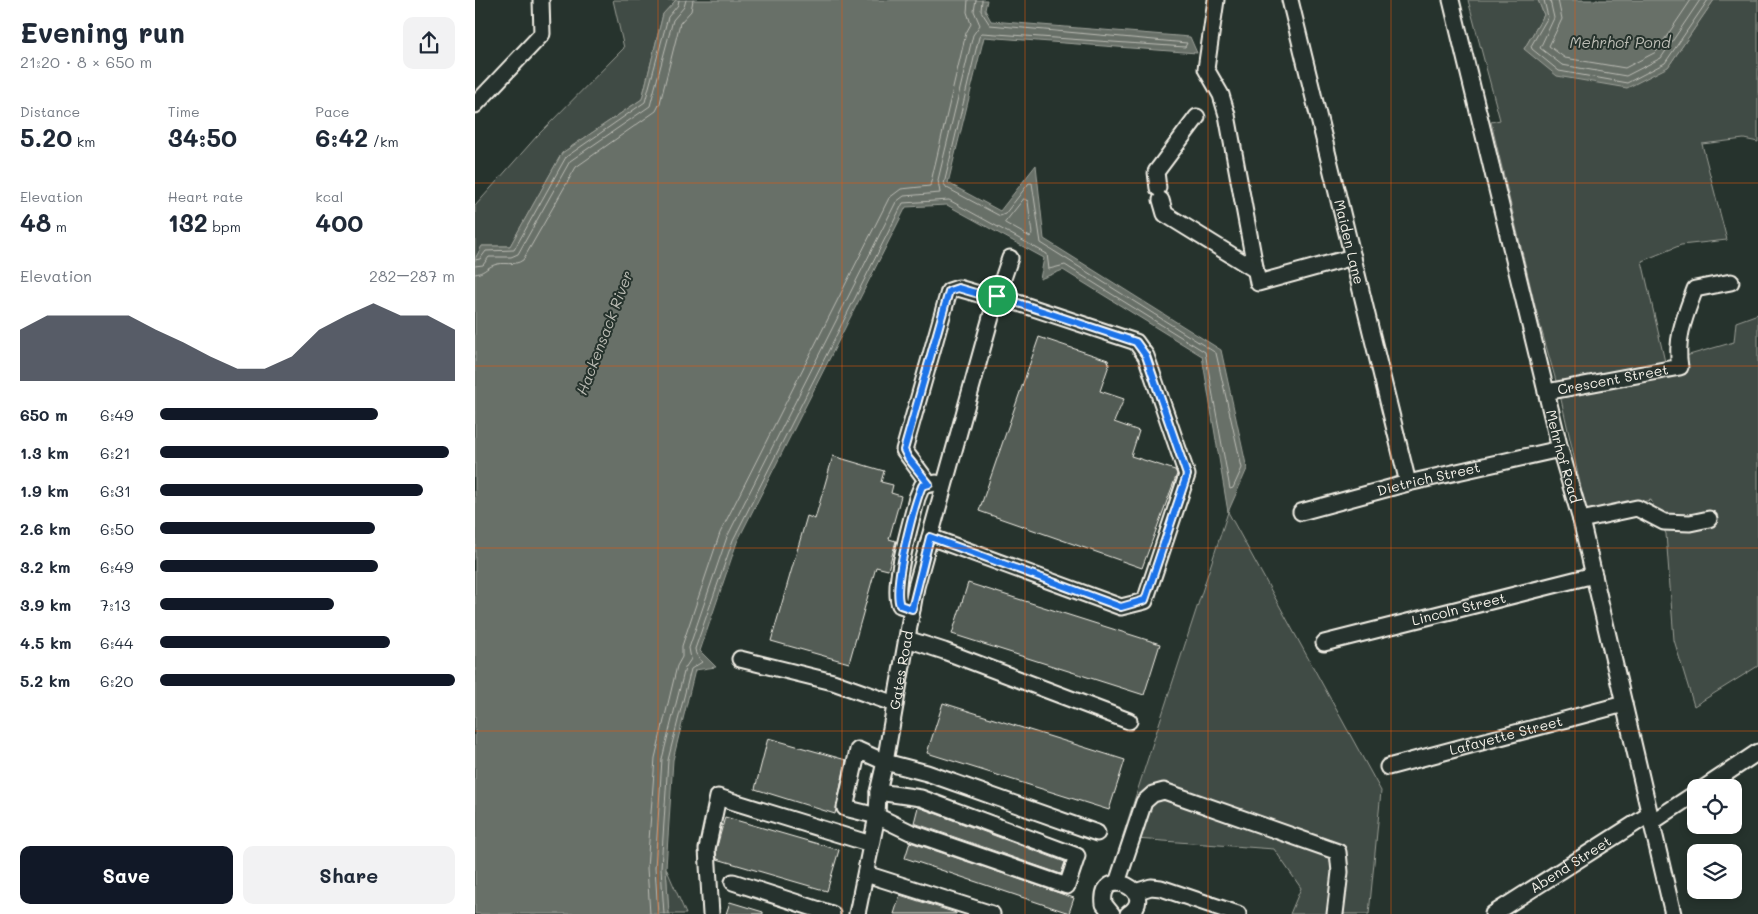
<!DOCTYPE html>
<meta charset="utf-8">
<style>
:root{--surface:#fff;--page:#f2f2f3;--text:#1f2937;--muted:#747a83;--accent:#111827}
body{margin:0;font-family:Mali,sans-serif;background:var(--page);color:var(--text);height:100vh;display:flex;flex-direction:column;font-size:19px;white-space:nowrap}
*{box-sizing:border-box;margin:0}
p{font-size:16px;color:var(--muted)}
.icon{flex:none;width:28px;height:28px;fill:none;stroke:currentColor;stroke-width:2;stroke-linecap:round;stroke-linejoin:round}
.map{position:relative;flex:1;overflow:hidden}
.side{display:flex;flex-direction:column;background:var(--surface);width:475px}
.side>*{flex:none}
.controls{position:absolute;left:1212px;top:779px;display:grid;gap:10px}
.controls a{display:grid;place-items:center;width:55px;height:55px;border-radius:10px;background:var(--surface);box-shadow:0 2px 8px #0003;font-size:25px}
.pin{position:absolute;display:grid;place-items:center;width:42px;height:42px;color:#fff;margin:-21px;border:2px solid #fff;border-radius:50%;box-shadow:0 1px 5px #0007}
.round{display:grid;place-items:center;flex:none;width:52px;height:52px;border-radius:10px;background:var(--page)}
.headline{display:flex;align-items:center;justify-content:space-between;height:85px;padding:0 20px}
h1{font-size:28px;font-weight:700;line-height:38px}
.metrics{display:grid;grid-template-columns:repeat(3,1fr);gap:8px;height:85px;padding:5px 20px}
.metrics div{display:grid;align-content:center}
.metrics b{font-size:25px;font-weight:700}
.metrics small{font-size:14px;font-weight:400}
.metrics p{font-size:14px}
.chart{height:140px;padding:10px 20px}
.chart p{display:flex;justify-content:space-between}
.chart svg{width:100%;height:90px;margin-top:5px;fill:var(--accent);opacity:.7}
.primary-button{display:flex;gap:10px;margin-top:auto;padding:10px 20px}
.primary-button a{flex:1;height:58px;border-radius:10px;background:var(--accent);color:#fff;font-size:20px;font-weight:700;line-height:58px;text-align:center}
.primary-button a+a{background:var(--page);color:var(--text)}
ul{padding:0 20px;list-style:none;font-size:16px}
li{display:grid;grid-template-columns:80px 60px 1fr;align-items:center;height:38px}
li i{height:12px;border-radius:6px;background:var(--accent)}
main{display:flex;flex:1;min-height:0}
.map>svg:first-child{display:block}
.green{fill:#414b45;stroke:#9a9e96}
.water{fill:#676f68;stroke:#9fa39b}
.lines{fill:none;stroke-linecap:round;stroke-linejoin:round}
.shore{stroke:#bcbdb5;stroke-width:1}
.building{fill:#525c55;stroke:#f4f1e8}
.minor-casing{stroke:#f4f1e8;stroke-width:19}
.minor{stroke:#26332d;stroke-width:15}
.route-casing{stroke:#fff;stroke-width:10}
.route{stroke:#1a73e8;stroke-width:6}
.grid{fill:none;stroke:#e8590c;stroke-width:1;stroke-opacity:0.55}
.labels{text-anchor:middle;stroke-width:4;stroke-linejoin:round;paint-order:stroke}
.street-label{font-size:14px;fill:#f4f1e8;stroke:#26332d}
.water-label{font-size:15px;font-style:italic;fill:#bcbdb5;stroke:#26332d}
</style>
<main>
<section class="side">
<div class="headline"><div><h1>Evening run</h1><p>21:20 · 8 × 650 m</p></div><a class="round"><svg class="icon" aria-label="share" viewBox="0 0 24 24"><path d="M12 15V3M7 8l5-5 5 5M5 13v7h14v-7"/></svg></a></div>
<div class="metrics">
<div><p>Distance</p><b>5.20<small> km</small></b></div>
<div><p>Time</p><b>34:50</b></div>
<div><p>Pace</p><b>6:42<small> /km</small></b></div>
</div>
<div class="metrics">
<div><p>Elevation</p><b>48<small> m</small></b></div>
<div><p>Heart rate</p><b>132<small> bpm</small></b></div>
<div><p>kcal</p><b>400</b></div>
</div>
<div class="chart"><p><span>Elevation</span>282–287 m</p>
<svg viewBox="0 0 160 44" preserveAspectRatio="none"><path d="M0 44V19L10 12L20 12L30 12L40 12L50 19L60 25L70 32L80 38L90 38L100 32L110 19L120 12L130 6L140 12L150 12L160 19V44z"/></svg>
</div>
<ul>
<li><b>650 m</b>6:49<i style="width:74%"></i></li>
<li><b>1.3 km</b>6:21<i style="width:98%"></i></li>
<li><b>1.9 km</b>6:31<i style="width:89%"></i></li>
<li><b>2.6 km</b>6:50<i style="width:73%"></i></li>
<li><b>3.2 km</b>6:49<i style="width:74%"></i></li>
<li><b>3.9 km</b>7:13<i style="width:59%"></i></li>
<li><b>4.5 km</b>6:44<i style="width:78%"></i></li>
<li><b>5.2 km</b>6:20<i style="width:100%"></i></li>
</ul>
<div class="primary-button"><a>Save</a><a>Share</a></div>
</section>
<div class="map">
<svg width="1283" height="914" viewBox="0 0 1283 914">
<rect width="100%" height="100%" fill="#26332d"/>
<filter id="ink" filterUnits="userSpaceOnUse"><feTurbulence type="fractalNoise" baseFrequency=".02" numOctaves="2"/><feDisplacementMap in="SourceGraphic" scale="10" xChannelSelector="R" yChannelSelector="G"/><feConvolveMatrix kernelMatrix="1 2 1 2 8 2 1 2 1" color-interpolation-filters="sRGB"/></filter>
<g filter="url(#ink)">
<g class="green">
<path d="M 138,0 L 201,0 L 188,14 L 167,99 L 87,153 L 35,246 L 7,246 L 0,259 L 0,206 L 62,136 L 149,48 Z"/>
<path d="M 993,0 L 1063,0 L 1069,15 L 1049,49 L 1193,67 L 1239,0 L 1283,0 L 1283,142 L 1269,139 L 1227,144 L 1252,240 L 1206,245 L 1167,261 L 1190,362 L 1259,342 L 1261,322 L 1283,314 L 1283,666 L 1219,706 L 1199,640 L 1191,534 L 1176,500 L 1112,514 L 1085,395 L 1063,318 L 1016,122 L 1025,120 Z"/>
<path d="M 753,512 L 906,791 L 894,914 L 815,914 L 826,888 L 799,849 L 647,838 Z"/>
<path d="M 191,868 L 211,914 L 194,914 Z"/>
</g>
<g class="water">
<path d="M 201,0 L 512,0 L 510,10 L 516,21 L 715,37 L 722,53 L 509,37 L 473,183 L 525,211 L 561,165 L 569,239 L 746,350 L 772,469 L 753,512 L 727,356 L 588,270 L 565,279 L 569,258 L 472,205 L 431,207 L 262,542 L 225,651 L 241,667 L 220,670 L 198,760 L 191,868 L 194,914 L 0,914 L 0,259 L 7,246 L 35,246 L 87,153 L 167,99 L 188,14 Z"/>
<path d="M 1063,0 L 1239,0 L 1193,67 L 1152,88 L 1082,76 L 1049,49 L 1069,15 Z"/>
</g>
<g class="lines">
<g class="shore">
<path d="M 1069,0 L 1073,17 L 1056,46 L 1057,49 L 1084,71 L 1152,83 L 1190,63 L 1233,0"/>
<path d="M 1075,0 L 1079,18 L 1065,48 L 1087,65 L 1151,76 L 1186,58 L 1225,0"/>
<path d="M 1083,0 L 1087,19 L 1074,46 L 1090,58 L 1150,68 L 1181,52 L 1216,0"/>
<path d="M 549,199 L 553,201 L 557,234 L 555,237 L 530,223 Z"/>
<path d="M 0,260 L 5,259 L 11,251 L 39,250 L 91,157 L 170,102 L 193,17 L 203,5 L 204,0"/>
<path d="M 0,266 L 8,265 L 14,257 L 36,257 L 43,254 L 95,161 L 175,106 L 198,20 L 209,7 L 211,0"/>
<path d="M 0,274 C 9,273 11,268 19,265 C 29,261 38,267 48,260 L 101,167 L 181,111 L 185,103 L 205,23 L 216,11 L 218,0"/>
<path d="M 175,914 L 172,868 L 180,758 L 202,666 L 207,657 L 207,646 L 245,533 L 414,198 L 426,189 L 455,186 L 491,33 L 496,24 L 492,12 L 493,0"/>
<path d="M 183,914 L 180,868 L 187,759 L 210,668 L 216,659 L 214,648 L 252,537 L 421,202 L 429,196 L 465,193 L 463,180 L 498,35 L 505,25 L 499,11 L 501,0"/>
<path d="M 189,914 L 186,868 L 193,760 L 216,669 L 227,662 L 221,654 L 220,649 L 258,540 L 428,203 L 474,200 L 572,254 L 574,269 L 590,265 L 730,352 L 755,489 L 758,488 L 767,468 L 741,353 L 566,243 L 557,183 L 554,183 L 530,214 L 525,216 L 472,188 L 469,184 L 504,37 L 507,33 L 710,47 L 712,43 L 515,25 L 506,11 L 507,0"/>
</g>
</g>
<g class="building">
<path d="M 564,337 L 633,360 L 634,365 L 625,391 L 649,399 L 639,422 L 664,431 L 656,456 L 700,470 L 702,474 L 667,568 L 504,511 Z"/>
<path d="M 358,456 L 409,471 L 406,482 L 418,485 L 416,493 L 426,496 L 414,539 L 421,541 L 413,570 L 401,567 L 374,663 L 296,641 L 332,516 L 340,519 Z"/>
<path d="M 493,583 L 685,644 L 669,695 L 477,634 Z"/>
<path d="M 468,703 L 650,760 L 634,810 L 452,753 Z"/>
<path d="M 293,738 L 371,760 L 360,814 L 280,789 Z"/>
<path d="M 443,807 L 590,862 L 586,874 L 439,823 Z"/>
<path d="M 250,817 L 364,850 L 352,891 L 242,859 L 241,850 Z"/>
<path d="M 435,842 L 599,898 L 594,913 L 430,858 Z"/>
<path d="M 425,895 L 481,913 L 481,914 L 419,914 Z"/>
<path d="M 255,902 L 288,912 L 288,914 L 251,914 Z"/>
</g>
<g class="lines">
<g class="minor-casing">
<g id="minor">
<path d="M 741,0 L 731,69 L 746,95 L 752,115 L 783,283 L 878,257"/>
<path id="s1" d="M 815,0 L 933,483"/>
<path id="s2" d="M 976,0 L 1085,449 L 1106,520 L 1198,914"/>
<path d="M 0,105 L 67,34 L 66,0"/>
<path d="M 683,188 L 681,172 L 722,117"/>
<path d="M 686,200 L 690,214 L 779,269"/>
<path id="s3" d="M 1071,392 L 1205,367 C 1200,339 1210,316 1220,289 L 1256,282"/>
<path d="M 454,484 L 429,450 L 474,291 L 483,288 L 521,299"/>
<path id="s4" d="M 826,512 L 933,483 L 1085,449"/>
<path d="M 1106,520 L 1162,508 L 1189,522 L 1215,523 L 1234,519"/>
<path d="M 455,537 L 646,607 L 670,601 L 712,475 L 671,356 L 661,342 L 522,296"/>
<path d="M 437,609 L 425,605 C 416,586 437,520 442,498 L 447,486 L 461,483"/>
<path d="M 432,639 L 469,651 L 654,721"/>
<path id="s5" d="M 849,643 L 1119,575"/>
<path d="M 265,659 L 358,682 L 420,704"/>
<path id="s6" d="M 913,767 L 1149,704"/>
<path d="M 1229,788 L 1283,752"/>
<path d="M 403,792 L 446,798 L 602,856 L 592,886 L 435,832 L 402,816 L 370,808 L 383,750 L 410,762 L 452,773 L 622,833"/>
<path d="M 1177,822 L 1221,793"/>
<path d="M 391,874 L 517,914"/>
<path d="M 258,882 L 357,914"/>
<path d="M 642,883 L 669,802 L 678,794 L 689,791 L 863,852 L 865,872 L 860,914"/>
<path d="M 660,892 L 676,887 L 686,888 L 763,914"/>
<path d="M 236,914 L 232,849 L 243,797 L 396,844"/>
<path id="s7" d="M 382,914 L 402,816 L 403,792 L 410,762 L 441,587 L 521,299 L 535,258"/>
<path d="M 637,914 L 629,904 C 624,862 686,893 653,914"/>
<path id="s8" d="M 1018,914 L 1175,814"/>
</g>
</g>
<use href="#minor" class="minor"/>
</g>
</g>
<g class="lines" filter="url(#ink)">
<g class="route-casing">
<path id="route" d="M 483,288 L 521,299 L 522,296 L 661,342 L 671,356 L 712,475 L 670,600 L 646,607 L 455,537 L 437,609 L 425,605 C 417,587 439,506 447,486 L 454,484 L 433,458 L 429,450 L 474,291 Z"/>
</g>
<use href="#route" class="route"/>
</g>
<path class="grid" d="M 183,0 L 183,914M 367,0 L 367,914M 550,0 L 550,914M 733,0 L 733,914M 916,0 L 916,914M 1100,0 L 1100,914M 0,183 L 1283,183M 0,366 L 1283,366M 0,548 L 1283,548M 0,731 L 1283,731"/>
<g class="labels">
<g class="street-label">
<text dy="5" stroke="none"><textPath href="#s1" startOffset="249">Maiden Lane</textPath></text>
<text dy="5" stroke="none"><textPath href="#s3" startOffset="68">Crescent Street</textPath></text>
<text dy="5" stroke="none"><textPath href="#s2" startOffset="470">Mehrhof Road</textPath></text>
<text dy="5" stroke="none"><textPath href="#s4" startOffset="132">Dietrich Street</textPath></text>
<text dy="5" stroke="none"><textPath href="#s5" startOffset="139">Lincoln Street</textPath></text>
<text dy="5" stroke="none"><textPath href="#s7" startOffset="248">Gates Road</textPath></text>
<text dy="5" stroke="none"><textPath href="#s6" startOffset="122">Lafayette Street</textPath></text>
<text dy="5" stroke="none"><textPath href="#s8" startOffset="92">Abend Street</textPath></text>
</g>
<g class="water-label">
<text x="1145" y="48">Mehrhof Pond</text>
<text transform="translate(130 333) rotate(-69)" y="5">Hackensack River</text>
</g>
</g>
</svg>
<div class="controls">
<a><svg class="icon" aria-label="locate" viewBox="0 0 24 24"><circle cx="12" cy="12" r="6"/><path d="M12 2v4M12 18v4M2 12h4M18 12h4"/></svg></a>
<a><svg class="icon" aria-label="layers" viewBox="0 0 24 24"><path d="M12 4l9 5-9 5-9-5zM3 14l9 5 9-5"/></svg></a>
</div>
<div class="pin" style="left:522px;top:296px;background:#1e9e55"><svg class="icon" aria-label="arrive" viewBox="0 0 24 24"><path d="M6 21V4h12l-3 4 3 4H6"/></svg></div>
</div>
</main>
